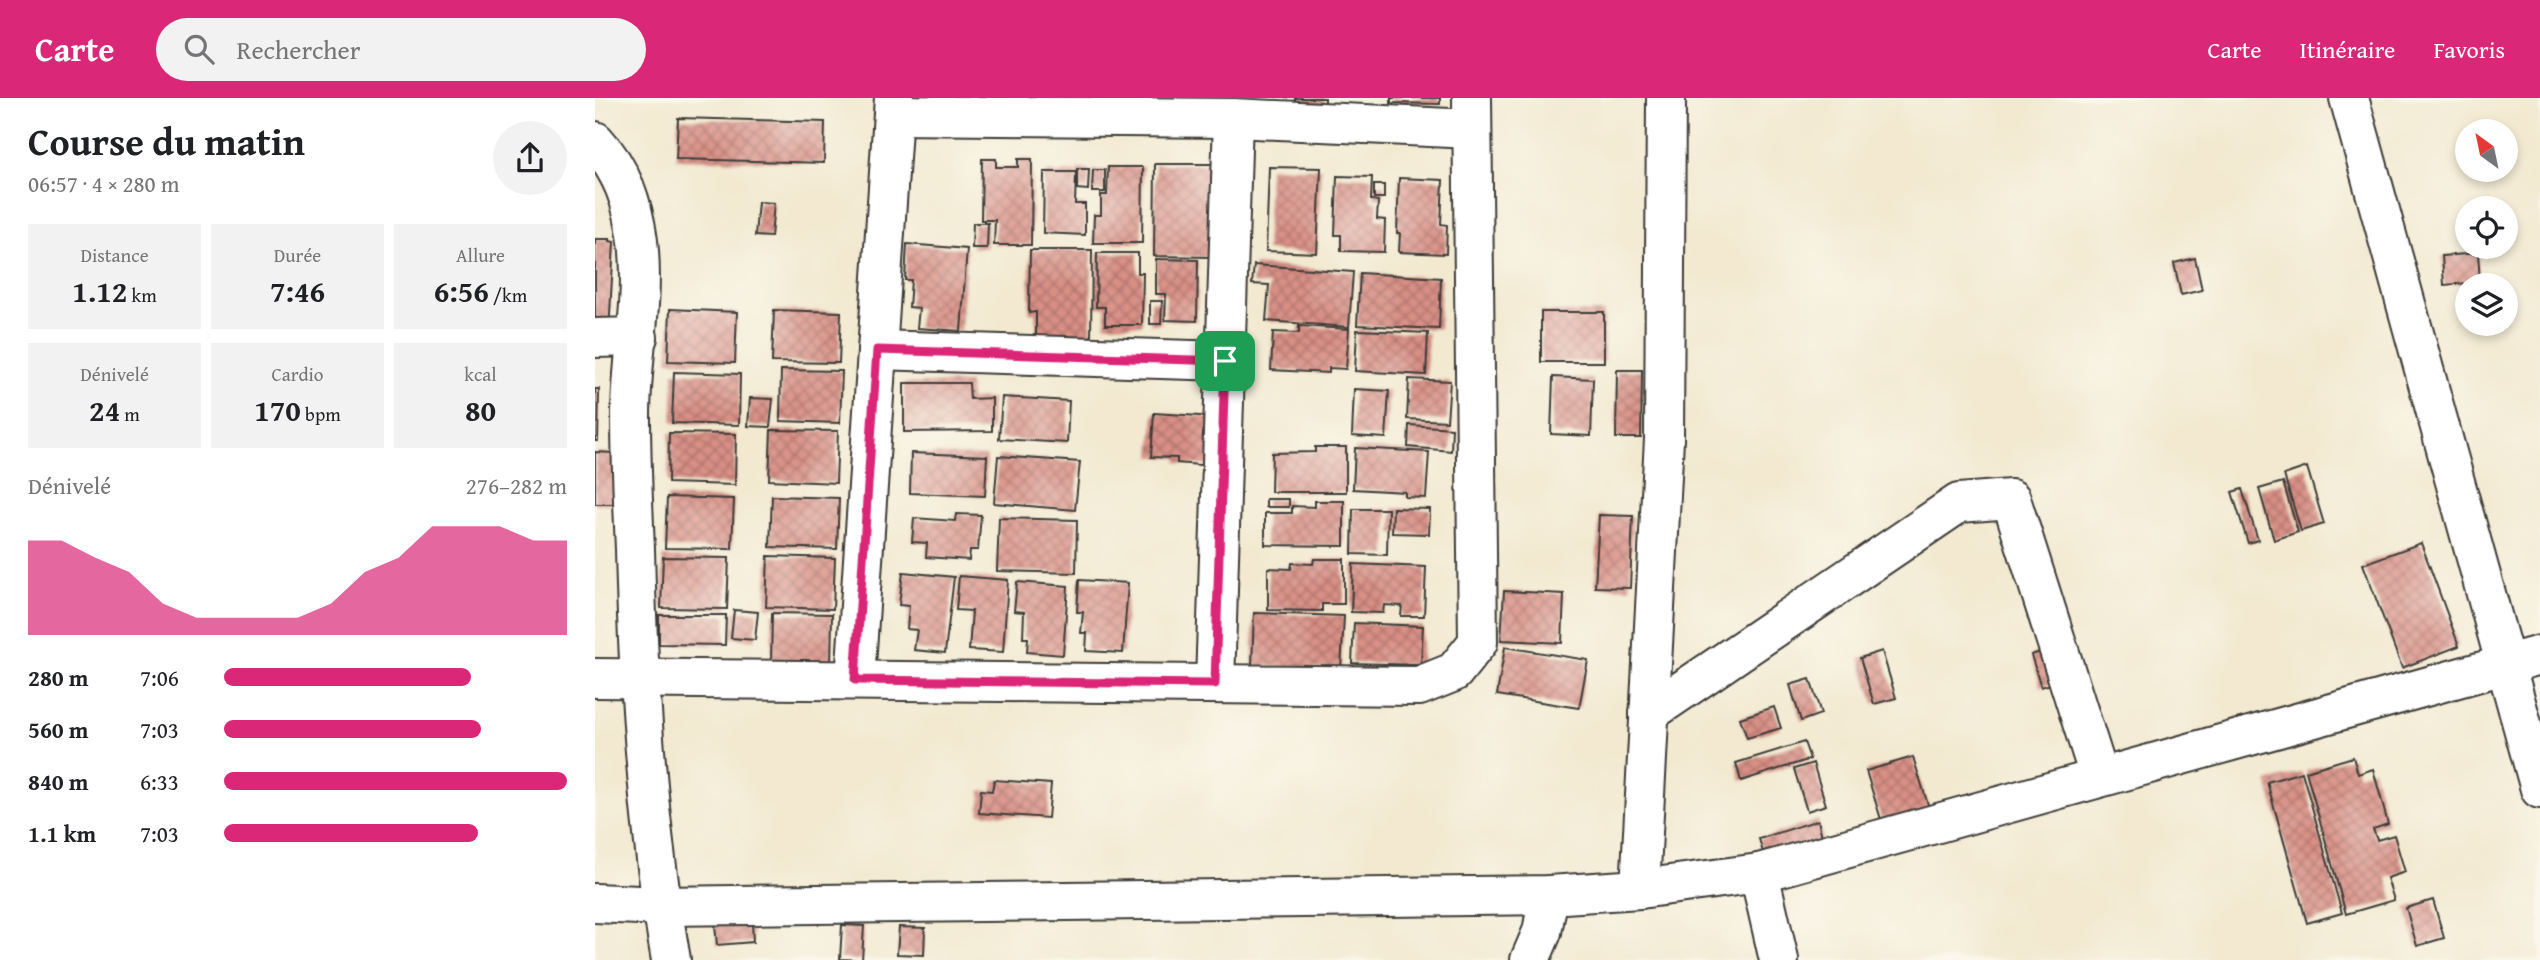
<!DOCTYPE html>
<html lang="fr">
<meta charset="utf-8">
<style>
:root{--surface:#fff;--page:#f2f2f2;--text:#202124;--muted:#757577;--accent:#db2777}
body{margin:0;font-family:"Gentium Book Plus",serif;background:var(--page);color:var(--text);height:100vh;display:flex;flex-direction:column;font-size:26px;white-space:nowrap}
*{box-sizing:border-box;margin:0}
p{font-size:23px;color:var(--muted)}
.icon{flex:none;width:38px;height:38px;fill:none;stroke:currentColor;stroke-width:2;stroke-linecap:round;stroke-linejoin:round}
.map{position:relative;flex:1;overflow:hidden}
.drawer{display:flex;flex-direction:column;background:var(--surface);width:595px}
.drawer>*{flex:none}
.needle{width:46px;rotate:327deg}
.buttons{position:absolute;left:1860px;top:21px;display:grid;gap:14px}
.buttons a{display:grid;place-items:center;width:63px;height:63px;border-radius:50%;background:var(--surface);box-shadow:0 4px 10px #0003;font-size:35px}
.pin{position:absolute;display:grid;place-items:center;width:60px;height:60px;color:#fff;margin:-30px;border-radius:14px;box-shadow:0 4px 10px #0006}
.round{display:grid;place-items:center;flex:none;width:74px;height:74px;border-radius:37px;background:var(--page)}
.overview{display:flex;align-items:center;justify-content:space-between;height:119px;padding:0 28px}
h1{font-size:38px;font-weight:700;line-height:52px}
.figures{display:grid;grid-template-columns:repeat(3,1fr);gap:10px;height:119px;padding:7px 28px}
.figures div{display:grid;align-content:center;border-radius:0px;background:var(--page);text-align:center}
.figures b{font-size:30px;font-weight:700}
.figures small{font-size:19px;font-weight:400}
.figures p{font-size:19px}
.chart{height:196px;padding:14px 28px}
.chart p{display:flex;justify-content:space-between}
.chart svg{width:100%;height:126px;margin-top:7px;fill:var(--accent);opacity:.7}
ul{padding:0 28px;list-style:none;font-size:23px}
li{display:grid;grid-template-columns:112px 84px 1fr;align-items:center;height:52px}
li i{height:18px;border-radius:9px;background:var(--accent)}
header{display:flex;align-items:center;gap:42px;box-sizing:border-box;height:98px;padding:0 35px;background:var(--accent);color:#fff}
header strong{font-size:33px}
nav{display:flex;gap:38px;margin-inline-start:auto;font-size:24px}
.search{width:490px;height:63px;background:var(--page);display:flex;align-items:center;gap:18px;box-sizing:border-box;padding:0 24px;border-radius:38px;color:var(--muted);font-size:26px}
main{display:flex;flex:1;min-height:0}
.map>svg:first-child{display:block}
.building{fill:url(#building-cross-hatch)}
.lines{fill:none;stroke-linecap:round;stroke-linejoin:round}
.minor-casing{stroke:#3c3b37;stroke-width:42}
.minor{stroke:#fff;stroke-width:38}
.route-casing{stroke:#fff;stroke-width:14}
.route{stroke:#db2777;stroke-width:9}
</style>
<header>
<strong>Carte</strong>
<div class="search"><svg class="icon" aria-label="search" viewBox="0 0 24 24"><circle cx="10" cy="10" r="6"/><path d="M15 15l6 6"/></svg>Rechercher</div>
<nav><a>Carte</a><a>Itinéraire</a><a>Favoris</a></nav>
</header>
<main>
<section class="drawer">
<div class="overview"><div><h1>Course du matin</h1><p>06:57 · 4 × 280 m</p></div><a class="round"><svg class="icon" aria-label="share" viewBox="0 0 24 24"><path d="M12 15V3M7 8l5-5 5 5M5 13v7h14v-7"/></svg></a></div>
<div class="figures">
<div><p>Distance</p><b>1.12<small> km</small></b></div>
<div><p>Durée</p><b>7:46</b></div>
<div><p>Allure</p><b>6:56<small> /km</small></b></div>
</div>
<div class="figures">
<div><p>Dénivelé</p><b>24<small> m</small></b></div>
<div><p>Cardio</p><b>170<small> bpm</small></b></div>
<div><p>kcal</p><b>80</b></div>
</div>
<div class="chart"><p><span>Dénivelé</span>276–282 m</p>
<svg viewBox="0 0 160 44" preserveAspectRatio="none"><path d="M0 44V11L10 11L20 17L30 22L40 33L50 38L60 38L70 38L80 38L90 33L100 22L110 17L120 6L130 6L140 6L150 11L160 11V44z"/></svg>
</div>
<ul>
<li><b>280 m</b>7:06<i style="width:72%"></i></li>
<li><b>560 m</b>7:03<i style="width:75%"></i></li>
<li><b>840 m</b>6:33<i style="width:100%"></i></li>
<li><b>1.1 km</b>7:03<i style="width:74%"></i></li>
</ul>
</section>
<div class="map">
<svg width="1945" height="862" viewBox="0 0 1945 862">
<defs>
<pattern id="building-cross-hatch" width="8" height="8" patternUnits="userSpaceOnUse" patternTransform="scale(1.75)"><rect width="8" height="8" fill="#d99086"/><path d="M0 0l8 8M0 8l8-8" fill="none" stroke="#af756d"/></pattern>
</defs>
<rect width="100%" height="100%" fill="#fbf7ec"/>
<filter id="ink" filterUnits="userSpaceOnUse"><feTurbulence type="fractalNoise" baseFrequency=".0143" numOctaves="2"/><feDisplacementMap in="SourceGraphic" scale="14" xChannelSelector="R" yChannelSelector="G"/><feConvolveMatrix kernelMatrix="1 2 1 2 8 2 1 2 1" color-interpolation-filters="sRGB"/></filter>
<filter id="wash" filterUnits="userSpaceOnUse"><feTurbulence type="fractalNoise" baseFrequency=".00686" numOctaves="4" result="noise"/><feDisplacementMap in="SourceGraphic" scale="28" xChannelSelector="R" yChannelSelector="G"/><feGaussianBlur stdDeviation="1.57" result="paint"/><feColorMatrix in="noise" values="0 0 0 0 0 0 0 0 0 0 0 0 0 0 0 0 0 1.4 0 .05"/><feComposite in="paint" operator="in"/></filter>
<g filter="url(#wash)">
<rect width="100%" height="100%" fill="#f2e9d0"/>
<g id="blocks">
<g class="building">
<rect x="700" y="0" width="30" height="16"/>
<path d="M 796,0 L 845,0 L 845,6 L 796,5 Z"/>
<path d="M 83,20 L 230,24 L 229,65 L 81,61 Z"/>
<path d="M 387,61 L 401,61 L 401,69 L 423,69 L 423,61 L 437,61 L 436,147 L 399,147 L 400,122 L 386,122 Z"/>
<path d="M 560,66 L 617,66 L 615,159 L 559,158 Z"/>
<path d="M 513,69 L 548,69 L 547,145 L 498,145 L 499,117 L 506,117 L 506,97 L 512,97 Z"/>
<path d="M 674,69 L 726,70 L 722,155 L 671,153 Z"/>
<path d="M 482,71 L 494,71 L 493,92 L 482,91 Z"/>
<path d="M 498,72 L 510,72 L 510,94 L 497,94 Z"/>
<path d="M 449,74 L 481,74 L 480,106 L 490,106 L 490,137 L 448,135 Z"/>
<path d="M 742,78 L 777,79 L 776,102 L 783,103 L 782,121 L 790,122 L 789,154 L 746,153 L 746,137 L 740,137 Z"/>
<path d="M 804,80 L 848,82 L 846,126 L 852,127 L 851,156 L 804,154 L 805,135 L 802,135 Z"/>
<rect x="779" y="87" width="10" height="13"/>
<path d="M 163,104 L 179,105 L 176,139 L 160,138 Z"/>
<path d="M 378,125 L 393,125 L 392,150 L 377,150 Z"/>
<path d="M 0,141 L 15,141 L 15,143 L 19,144 L 14,234 L 0,233 Z"/>
<path d="M 312,146 L 372,151 L 366,233 L 322,230 L 324,210 L 314,209 L 316,182 L 310,182 Z"/>
<path d="M 435,152 L 497,152 L 496,239 L 441,239 L 441,214 L 434,215 Z"/>
<path d="M 502,155 L 543,155 L 543,175 L 548,175 L 547,227 L 510,227 L 510,209 L 501,209 Z"/>
<path d="M 1883,155 L 1885,184 L 1849,187 L 1847,158 Z"/>
<path d="M 1600,160 L 1607,192 L 1586,197 L 1579,165 Z"/>
<path d="M 561,161 L 603,162 L 602,223 L 570,222 L 571,196 L 561,196 Z"/>
<path d="M 659,167 L 758,174 L 754,229 L 671,223 L 674,187 L 657,186 Z"/>
<path d="M 765,175 L 846,180 L 844,231 L 762,227 Z"/>
<path d="M 555,203 L 567,203 L 566,226 L 555,226 Z"/>
<path d="M 75,211 L 142,214 L 140,265 L 73,263 Z"/>
<path d="M 179,212 L 246,214 L 244,265 L 177,264 Z"/>
<rect x="946" y="214" width="63" height="50"/>
<path d="M 704,228 L 754,231 L 751,271 L 734,270 L 734,275 L 676,272 L 678,234 L 704,235 Z"/>
<path d="M 762,232 L 833,235 L 831,277 L 760,273 Z"/>
<path d="M 186,272 L 247,273 L 245,325 L 185,323 Z"/>
<path d="M 1022,272 L 1047,272 L 1046,340 L 1021,340 Z"/>
<path d="M 79,274 L 145,276 L 144,327 L 77,325 Z"/>
<path d="M 958,279 L 998,281 L 996,338 L 956,336 Z"/>
<path d="M 814,281 L 855,283 L 852,323 L 812,321 Z"/>
<path d="M 309,285 L 374,285 L 375,301 L 397,300 L 397,333 L 309,334 Z"/>
<path d="M 0,291 L 4,291 L 3,343 L 0,343 Z"/>
<path d="M 759,291 L 794,293 L 791,340 L 757,338 Z"/>
<path d="M 407,299 L 474,303 L 472,345 L 404,341 Z"/>
<path d="M 155,300 L 178,301 L 175,329 L 153,328 Z"/>
<path d="M 559,315 L 619,319 L 616,368 L 582,365 L 582,360 L 556,359 Z"/>
<path d="M 814,327 L 857,330 L 856,353 L 813,349 Z"/>
<path d="M 176,332 L 243,333 L 241,385 L 174,382 Z"/>
<path d="M 74,335 L 141,336 L 140,387 L 73,385 Z"/>
<path d="M 720,349 L 751,349 L 751,394 L 676,394 L 677,355 L 720,354 Z"/>
<path d="M 760,350 L 834,354 L 831,400 L 810,399 L 810,394 L 758,391 Z"/>
<path d="M 0,354 L 19,355 L 18,406 L 0,406 Z"/>
<path d="M 316,355 L 392,358 L 390,398 L 315,395 Z"/>
<path d="M 403,358 L 485,364 L 480,412 L 399,405 Z"/>
<path d="M 1712,369 L 1729,426 L 1706,433 L 1689,377 Z"/>
<path d="M 1688,384 L 1703,434 L 1679,442 L 1664,391 Z"/>
<path d="M 1647,391 L 1663,442 L 1653,445 L 1637,394 Z"/>
<path d="M 177,398 L 244,400 L 242,451 L 175,449 Z"/>
<path d="M 72,399 L 139,401 L 137,451 L 70,450 Z"/>
<rect x="671" y="401" width="23" height="8"/>
<path d="M 720,403 L 749,403 L 749,448 L 670,447 L 670,415 L 697,415 L 697,408 L 720,409 Z"/>
<path d="M 798,410 L 835,411 L 834,436 L 797,435 Z"/>
<path d="M 758,411 L 793,411 L 792,457 L 757,456 Z"/>
<path d="M 361,416 L 386,417 L 383,452 L 375,452 L 374,462 L 331,459 L 332,445 L 317,444 L 319,420 L 360,423 Z"/>
<path d="M 1004,417 L 1038,418 L 1035,490 L 1000,489 Z"/>
<path d="M 404,420 L 482,422 L 481,475 L 402,473 Z"/>
<path d="M 1826,445 L 1864,548 L 1807,570 L 1768,466 Z"/>
<path d="M 173,458 L 240,460 L 238,511 L 171,509 Z"/>
<path d="M 68,459 L 134,460 L 132,511 L 66,510 Z"/>
<path d="M 719,461 L 749,461 L 749,506 L 727,506 L 727,513 L 673,512 L 673,470 L 696,471 L 697,465 L 718,466 Z"/>
<path d="M 758,466 L 831,469 L 829,518 L 806,518 L 807,508 L 789,507 L 788,515 L 756,514 Z"/>
<path d="M 308,474 L 359,479 L 350,555 L 319,552 L 322,532 L 312,531 L 314,508 L 304,507 Z"/>
<path d="M 364,478 L 413,482 L 408,554 L 374,552 L 377,513 L 361,512 Z"/>
<path d="M 484,482 L 533,485 L 528,555 L 491,553 L 492,535 L 486,535 L 488,514 L 482,514 Z"/>
<path d="M 422,484 L 473,488 L 468,557 L 432,554 L 433,540 L 428,540 L 429,514 L 419,513 Z"/>
<path d="M 909,493 L 969,496 L 967,545 L 906,542 Z"/>
<path d="M 139,512 L 163,514 L 160,542 L 136,540 Z"/>
<path d="M 177,515 L 237,516 L 236,567 L 176,566 Z"/>
<path d="M 659,515 L 749,518 L 746,571 L 657,568 Z"/>
<path d="M 64,517 L 131,517 L 130,547 L 64,546 Z"/>
<path d="M 759,525 L 828,528 L 826,567 L 757,565 Z"/>
<path d="M 910,549 L 993,562 L 984,610 L 902,597 Z"/>
<path d="M 1455,551 L 1465,583 L 1446,589 L 1436,557 Z"/>
<path d="M 1287,553 L 1301,600 L 1279,606 L 1265,560 Z"/>
<path d="M 1215,581 L 1226,616 L 1206,623 L 1195,587 Z"/>
<path d="M 1179,609 L 1186,630 L 1152,640 L 1145,620 Z"/>
<path d="M 1209,644 L 1215,661 L 1146,683 L 1141,665 Z"/>
<path d="M 1318,659 L 1336,716 L 1289,731 L 1271,673 Z"/>
<path d="M 1758,659 L 1763,676 L 1778,671 L 1793,726 L 1778,731 L 1782,742 L 1799,737 L 1810,774 L 1792,780 L 1799,802 L 1751,816 L 1711,673 Z"/>
<path d="M 1218,665 L 1231,707 L 1212,713 L 1199,671 Z"/>
<path d="M 1707,674 L 1747,815 L 1712,825 L 1672,684 Z"/>
<path d="M 399,682 L 456,686 L 453,720 L 384,715 L 386,692 L 397,693 Z"/>
<path d="M 1223,722 L 1228,743 L 1170,761 L 1164,741 Z"/>
<path d="M 1838,802 L 1849,840 L 1822,848 L 1811,810 Z"/>
<path d="M 157,824 L 158,844 L 122,847 L 120,827 Z"/>
<path d="M 247,827 L 269,828 L 267,862 L 245,861 Z"/>
<path d="M 304,829 L 330,830 L 329,857 L 302,856 Z"/>
</g>
</g>
</g>
<g filter="url(#ink)">
<use href="#blocks" fill-opacity="0" stroke="#3c3b37" stroke-width="2"/>
<g class="lines">
<g class="minor-casing">
<g id="minor">
<path d="M 1754,0 L 1945,691"/>
<path d="M 299,17 L 638,20 L 877,31"/>
<path d="M 0,43 C 27,72 38,105 43,143 C 50,202 36,260 36,318 C 36,362 38,406 40,451 C 43,588 52,726 76,862"/>
<path d="M 0,240 L 43,239"/>
<path d="M 282,252 L 630,263"/>
<path d="M 0,580 L 824,588 L 859,574 L 883,544 L 877,0"/>
<path d="M 260,582 L 299,0"/>
<path d="M 620,586 L 638,20"/>
<path d="M 1054,615 L 1364,405 L 1416,401 L 1504,678"/>
<path d="M 1164,775 L 1184,862"/>
<path d="M 1045,791 L 1069,341 L 1071,0"/>
<path d="M 0,805 L 66,808 L 954,797 L 1045,791 L 1164,775 L 1945,557"/>
<path d="M 935,862 L 947,834 L 954,797"/>
</g>
</g>
<use href="#minor" class="minor"/>
</g>
</g>
<g class="lines" filter="url(#ink)">
<g class="route-casing">
<path id="route" d="M 282,252 L 630,263 L 620,586 L 260,582 Z"/>
</g>
<use href="#route" class="route"/>
</g>
</svg>
<div class="buttons">
<a><svg class="needle" viewBox="-14 -14 28 28"><path d="M0-13l5 13h-10z" fill="#e53935"/><path d="M0 13l5-13h-10z" fill="#757577"/></svg></a>
<a><svg class="icon" aria-label="locate" viewBox="0 0 24 24"><circle cx="12" cy="12" r="6"/><path d="M12 2v4M12 18v4M2 12h4M18 12h4"/></svg></a>
<a><svg class="icon" aria-label="layers" viewBox="0 0 24 24"><path d="M12 4l9 5-9 5-9-5zM3 14l9 5 9-5"/></svg></a>
</div>
<div class="pin" style="left:630px;top:263px;background:#1e9e55"><svg class="icon" aria-label="arrive" viewBox="0 0 24 24"><path d="M6 21V4h12l-3 4 3 4H6"/></svg></div>
</div>
</main>
